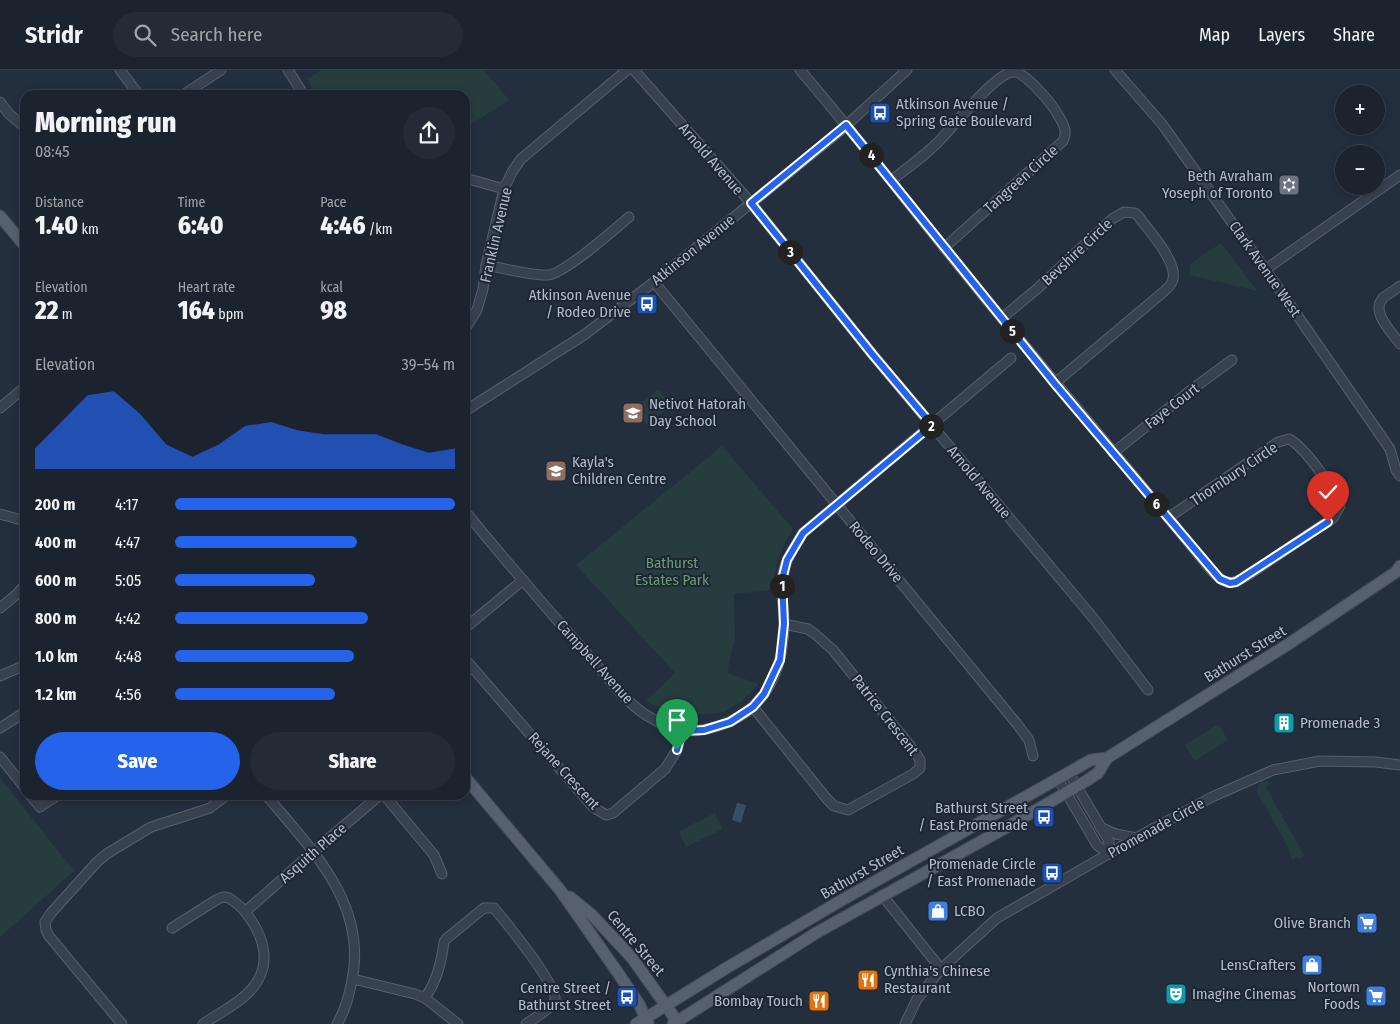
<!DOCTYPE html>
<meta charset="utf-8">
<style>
:root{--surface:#1b232e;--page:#242b36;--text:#f1f3f6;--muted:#a0a4aa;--line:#39404a;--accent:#2563eb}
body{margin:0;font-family:"Fira Sans Condensed",sans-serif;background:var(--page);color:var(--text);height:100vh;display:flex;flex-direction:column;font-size:19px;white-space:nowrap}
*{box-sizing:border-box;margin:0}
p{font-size:16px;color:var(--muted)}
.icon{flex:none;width:28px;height:28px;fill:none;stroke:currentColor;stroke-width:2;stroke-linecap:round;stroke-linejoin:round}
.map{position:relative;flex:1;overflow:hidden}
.drawer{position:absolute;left:20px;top:20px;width:450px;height:710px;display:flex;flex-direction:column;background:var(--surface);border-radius:15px;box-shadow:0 2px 8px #0003,0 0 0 1px var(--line)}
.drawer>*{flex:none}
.controls{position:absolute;left:1335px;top:15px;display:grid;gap:10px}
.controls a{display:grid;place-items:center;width:50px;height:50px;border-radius:50%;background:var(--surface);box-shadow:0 2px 8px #0003,0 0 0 1px var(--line);font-size:25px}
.pin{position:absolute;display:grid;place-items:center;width:42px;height:42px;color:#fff;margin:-51px -21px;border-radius:50% 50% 50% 0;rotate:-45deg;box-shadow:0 0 5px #0007}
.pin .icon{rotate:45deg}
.km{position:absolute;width:25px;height:25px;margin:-12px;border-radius:50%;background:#222;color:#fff;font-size:14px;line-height:25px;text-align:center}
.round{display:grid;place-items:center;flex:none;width:52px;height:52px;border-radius:26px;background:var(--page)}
.head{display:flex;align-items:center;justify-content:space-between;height:85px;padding:0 15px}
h1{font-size:28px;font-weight:800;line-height:38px}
.stats{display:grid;grid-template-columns:repeat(3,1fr);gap:8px;height:85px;padding:5px 15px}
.stats div{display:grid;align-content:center}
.stats b{font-size:25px;font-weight:800}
.stats small{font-size:14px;font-weight:400}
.stats p{font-size:14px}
.chart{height:140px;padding:10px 15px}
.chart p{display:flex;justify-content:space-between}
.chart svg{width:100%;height:90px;margin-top:5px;fill:var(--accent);opacity:.7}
.action{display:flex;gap:10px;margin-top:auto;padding:10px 15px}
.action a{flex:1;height:58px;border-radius:30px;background:var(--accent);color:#fff;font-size:20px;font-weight:800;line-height:58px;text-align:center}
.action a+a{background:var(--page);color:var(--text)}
ul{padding:0 15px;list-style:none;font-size:16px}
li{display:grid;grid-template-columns:80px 60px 1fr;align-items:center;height:38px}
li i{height:12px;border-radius:6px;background:var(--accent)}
header{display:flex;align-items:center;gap:30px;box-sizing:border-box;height:70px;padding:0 25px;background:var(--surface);border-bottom:1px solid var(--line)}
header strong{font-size:24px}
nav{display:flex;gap:28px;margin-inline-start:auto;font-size:18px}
.search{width:350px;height:45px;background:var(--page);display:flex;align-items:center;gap:12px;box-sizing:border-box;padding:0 18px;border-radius:28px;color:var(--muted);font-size:19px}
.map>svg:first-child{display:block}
.green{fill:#263c3f}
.water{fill:#394c67}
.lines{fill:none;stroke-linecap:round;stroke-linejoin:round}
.minor-casing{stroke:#565f6c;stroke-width:11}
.major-casing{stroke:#414a57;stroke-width:13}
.minor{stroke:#38414e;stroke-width:9}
.major{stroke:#56606e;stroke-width:11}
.route-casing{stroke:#fff;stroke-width:10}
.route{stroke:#2563eb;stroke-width:6}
.labels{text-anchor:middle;stroke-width:4;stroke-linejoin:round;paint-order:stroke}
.poi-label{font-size:15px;fill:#b4bcc9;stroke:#1d2633;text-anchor:end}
.street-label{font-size:15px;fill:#b4bcc9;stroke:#1d2633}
.park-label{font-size:15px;fill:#6b9a76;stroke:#1d2633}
</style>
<header>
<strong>Stridr</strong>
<div class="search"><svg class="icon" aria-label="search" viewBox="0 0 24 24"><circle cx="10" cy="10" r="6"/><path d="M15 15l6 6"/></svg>Search here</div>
<nav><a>Map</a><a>Layers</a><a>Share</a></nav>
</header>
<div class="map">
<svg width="1400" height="954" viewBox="0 0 1400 954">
<rect width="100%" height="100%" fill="#242f3e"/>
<g class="green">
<path d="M 321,0 L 484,0 L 509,30 L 465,58 L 465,25 L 315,25 L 307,9 Z"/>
<path d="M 1221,173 L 1257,221 L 1190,205 L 1190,194 Z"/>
<path d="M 659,320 L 671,336 L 646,354 L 634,338 Z"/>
<path d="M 722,376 L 793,459 C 780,479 775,496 772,520 L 734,524 L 735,567 L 727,603 L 759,614 L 741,632 L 722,643 L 692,645 L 665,641 L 646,631 L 675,603 L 576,495 Z"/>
<path d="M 1218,654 L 1228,670 L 1195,691 L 1185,675 Z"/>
<path d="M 0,708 L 74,801 L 0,867 Z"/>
<path d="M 1267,711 L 1271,714 L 1266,717 L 1304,785 L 1301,789 L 1296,787 L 1295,789 L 1292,789 L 1287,775 L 1257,722 L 1258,716 L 1261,712 Z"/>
<path d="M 715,743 L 723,759 L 686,777 L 679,761 Z"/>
</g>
<path class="water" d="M 737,733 L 746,735 L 741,753 L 732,750 Z"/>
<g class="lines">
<g class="minor-casing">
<g id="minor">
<path d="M 120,0 L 139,25"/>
<path d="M 288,0 L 304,25"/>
<path d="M 634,0 L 751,133 L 873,285 L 1094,549 L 1148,620"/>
<path d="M 800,0 C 861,71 917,145 977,218 C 1054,312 1134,405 1211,500 C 1225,515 1229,516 1247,506 L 1333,448 L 1340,436 C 1334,419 1305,377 1289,369 L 1278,372 L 1168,448"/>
<path d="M 1115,0 L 1162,54 L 1272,209 L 1390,379 L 1396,400 L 1400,406"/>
<path d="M 183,25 L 221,0"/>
<path d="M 0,32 L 9,44 L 25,57"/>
<path d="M 465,108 L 504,119"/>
<path d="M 892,110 C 907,98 923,87 936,74 C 952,59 995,2 1014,2 C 1024,1 1049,31 1055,40 C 1061,50 1069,60 1063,71 L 944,178"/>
<path d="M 486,195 C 502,198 533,206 548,205 C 564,204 615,159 629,147"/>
<path d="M 1266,199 L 1400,105"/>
<path d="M 654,212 L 1017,654 L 1029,670 L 1033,686"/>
<path d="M 1400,216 C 1395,220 1388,224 1383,228 C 1370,242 1392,262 1400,274"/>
<path d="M 1002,248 L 1038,218 L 1112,149 L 1124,142 L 1135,143 L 1139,147 C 1149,161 1177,191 1173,209 C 1172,216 1165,220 1161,224 L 1055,313"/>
<path d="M 465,259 L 477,240 L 483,219 L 486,195 L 504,119 L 512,102 L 521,89 L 627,0"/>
<path d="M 0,338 L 25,317"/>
<path d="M 465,341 L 584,265 L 654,212 L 840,61 L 907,0"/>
<path d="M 1113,383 L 1191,320 L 1232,290"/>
<path d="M 465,441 C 505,490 546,538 588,585 C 606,605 623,630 646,645 C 656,651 672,660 684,661 C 714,662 746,649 764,624 C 778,604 784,578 784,553 C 784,539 781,525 782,511 C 783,493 794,478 803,463 L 1011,288"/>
<path d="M 0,444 L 25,451"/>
<path d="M 0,538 L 17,524 L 25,515"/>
<path d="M 465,558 L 523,510"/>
<path d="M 465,589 L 593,737 L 606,745 L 613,743 L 665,699 L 677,680 L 682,661"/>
<path d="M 0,606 L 25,595"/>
<path d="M 753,637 L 827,729 L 834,736 L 848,740 L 913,704 L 920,698 L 920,690 L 915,682 L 833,580 L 815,564 L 808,559 L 784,554"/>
<path d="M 0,658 L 25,642"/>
<path d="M 0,687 L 25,718"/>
<path d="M 1069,703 L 1109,771 L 1109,784"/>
<path d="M 1058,709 L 1097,775 L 1109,784"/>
<path d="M 30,725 L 40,737 L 58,725"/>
<path d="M 266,725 C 312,780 370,836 351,915 C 348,929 345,941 337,954"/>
<path d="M 384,725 L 434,785 L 442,804"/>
<path d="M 1100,757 L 1116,764 L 1136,768"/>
<path d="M 882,825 L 941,899"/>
<path d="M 246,841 L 313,782 L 380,725"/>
<path d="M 172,858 L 216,830 L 223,827 L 229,828 C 235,832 242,837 246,843 C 266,869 273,898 248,923 C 236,935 216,945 203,954"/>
<path d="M 353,909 L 415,924 L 425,928 L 458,954"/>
<path d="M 425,928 C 437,910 441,894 444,872 L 446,869 L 484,838 L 494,838 C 504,850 559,917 555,930 C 552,938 533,949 526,954"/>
<path d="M 122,954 L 49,866 L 46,860 L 45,852 L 51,843 L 97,792 L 108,783 L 151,757 L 210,738 L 227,725"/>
<path d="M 905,954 L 917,929 L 941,899 L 997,848 L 1143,764 L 1212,727 L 1273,700 L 1320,691 L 1376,692 L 1400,695"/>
</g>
</g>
<g class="major-casing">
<g id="major">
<path d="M 0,146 L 25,176"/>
<path d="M 465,707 L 560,820 L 618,903 L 639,934 L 648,953"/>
<path d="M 570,827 L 592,845 L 632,888 L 679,954"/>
<path d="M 636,954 L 728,897 L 842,830 L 1091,690 L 1107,688 L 1287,575 L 1396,502 L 1400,496"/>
<path d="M 673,954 L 816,863 L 1007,757 L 1086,711 L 1098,703 L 1107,688"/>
</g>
</g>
<use href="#minor" class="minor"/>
<use href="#major" class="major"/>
</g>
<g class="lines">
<g class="route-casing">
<path id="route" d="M 677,680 L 682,661 L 704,660 L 730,652 L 753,637 L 764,624 L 780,590 L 784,554 L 782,510 L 787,490 L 803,463 L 932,355 L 873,285 L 751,133 L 846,55 L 1055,314 L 1220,509 L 1230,513 L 1236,512 L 1328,452"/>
</g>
<use href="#route" class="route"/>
</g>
<defs>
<g id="bus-square" transform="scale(1.125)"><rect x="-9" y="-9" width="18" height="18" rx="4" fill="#1a4fb4" stroke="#1d2633"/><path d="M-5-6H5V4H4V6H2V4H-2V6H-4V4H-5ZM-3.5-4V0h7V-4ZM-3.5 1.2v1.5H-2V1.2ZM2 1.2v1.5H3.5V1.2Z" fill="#fff"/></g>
<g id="synagogue-square" transform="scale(1.125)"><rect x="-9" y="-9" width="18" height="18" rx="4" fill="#6b7280" stroke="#1d2633"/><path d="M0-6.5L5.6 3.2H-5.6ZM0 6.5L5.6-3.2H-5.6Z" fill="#fff"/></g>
<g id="school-square" transform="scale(1.125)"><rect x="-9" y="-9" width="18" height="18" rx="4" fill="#8d6e63" stroke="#1d2633"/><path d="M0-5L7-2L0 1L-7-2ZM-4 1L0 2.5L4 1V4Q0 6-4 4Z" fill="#fff"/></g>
<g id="building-square" transform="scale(1.125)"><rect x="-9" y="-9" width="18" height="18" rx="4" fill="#0f9aa8" stroke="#1d2633"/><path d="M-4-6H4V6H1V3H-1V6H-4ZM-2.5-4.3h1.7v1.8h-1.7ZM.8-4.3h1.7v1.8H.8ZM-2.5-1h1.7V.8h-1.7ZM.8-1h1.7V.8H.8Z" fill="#fff"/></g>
<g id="shop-square" transform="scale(1.125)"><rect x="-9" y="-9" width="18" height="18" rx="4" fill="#3f7fe0" stroke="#1d2633"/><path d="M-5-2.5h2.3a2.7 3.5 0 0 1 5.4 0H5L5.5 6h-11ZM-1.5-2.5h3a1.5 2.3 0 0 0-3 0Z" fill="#fff"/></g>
<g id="supermarket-square" transform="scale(1.125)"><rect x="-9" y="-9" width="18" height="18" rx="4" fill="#3f7fe0" stroke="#1d2633"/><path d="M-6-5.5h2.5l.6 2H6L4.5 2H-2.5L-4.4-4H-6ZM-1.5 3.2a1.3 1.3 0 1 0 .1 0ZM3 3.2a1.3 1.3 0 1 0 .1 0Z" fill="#fff"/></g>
<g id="restaurant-square" transform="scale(1.125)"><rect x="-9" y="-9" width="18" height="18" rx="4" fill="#e8710a" stroke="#1d2633"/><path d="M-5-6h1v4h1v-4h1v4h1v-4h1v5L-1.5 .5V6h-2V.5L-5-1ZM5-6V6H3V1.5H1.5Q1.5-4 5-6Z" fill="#fff"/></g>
<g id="theatre-square" transform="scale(1.125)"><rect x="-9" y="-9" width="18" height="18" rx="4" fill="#0f9aa8" stroke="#1d2633"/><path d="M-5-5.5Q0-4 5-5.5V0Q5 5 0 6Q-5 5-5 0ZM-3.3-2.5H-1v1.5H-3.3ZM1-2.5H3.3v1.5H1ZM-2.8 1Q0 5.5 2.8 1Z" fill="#fff"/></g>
</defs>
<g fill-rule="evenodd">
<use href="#bus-square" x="880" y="43"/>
<use href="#synagogue-square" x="1289" y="115"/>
<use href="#bus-square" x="647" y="234"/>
<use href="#school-square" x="633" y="343"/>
<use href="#school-square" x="556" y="401"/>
<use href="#building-square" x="1284" y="653"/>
<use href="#bus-square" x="1044" y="747"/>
<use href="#bus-square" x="1052" y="803"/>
<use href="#shop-square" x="938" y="841"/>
<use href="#supermarket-square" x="1367" y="853"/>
<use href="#shop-square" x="1312" y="895"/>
<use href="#restaurant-square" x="868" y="910"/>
<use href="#theatre-square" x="1176" y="924"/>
<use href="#supermarket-square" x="1376" y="926"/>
<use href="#bus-square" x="627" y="927"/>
<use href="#restaurant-square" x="819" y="931"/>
</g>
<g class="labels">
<g class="poi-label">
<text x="896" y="39" text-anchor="start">Atkinson Avenue /<tspan x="896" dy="17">Spring Gate Boulevard</tspan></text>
<text x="1273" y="111">Beth Avraham<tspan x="1273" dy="17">Yoseph of Toronto</tspan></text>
<text x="631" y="230">Atkinson Avenue<tspan x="631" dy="17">/ Rodeo Drive</tspan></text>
<text x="649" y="339" text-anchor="start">Netivot Hatorah<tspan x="649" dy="17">Day School</tspan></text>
<text x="572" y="397" text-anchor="start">Kayla's<tspan x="572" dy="17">Children Centre</tspan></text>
<text x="1300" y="658" text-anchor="start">Promenade 3</text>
<text x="1028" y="743">Bathurst Street<tspan x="1028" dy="17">/ East Promenade</tspan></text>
<text x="1036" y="799">Promenade Circle<tspan x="1036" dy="17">/ East Promenade</tspan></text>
<text x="954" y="846" text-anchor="start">LCBO</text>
<text x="1351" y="858">Olive Branch</text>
<text x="1296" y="900">LensCrafters</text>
<text x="884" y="906" text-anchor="start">Cynthia's Chinese<tspan x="884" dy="17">Restaurant</tspan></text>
<text x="1360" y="922">Nortown<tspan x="1360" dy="17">Foods</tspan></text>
<text x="611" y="923">Centre Street /<tspan x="611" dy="17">Bathurst Street</tspan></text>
<text x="1192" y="929" text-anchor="start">Imagine Cinemas</text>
<text x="803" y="936">Bombay Touch</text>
</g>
<g class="street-label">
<text transform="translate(711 89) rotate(49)" y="5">Arnold Avenue</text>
<text transform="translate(1021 109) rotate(-42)" y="5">Tangreen Circle</text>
<text transform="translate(496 165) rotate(-77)" y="5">Franklin Avenue</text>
<text transform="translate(693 180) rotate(-39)" y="5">Atkinson Avenue</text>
<text transform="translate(1077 182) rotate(-43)" y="5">Bevshire Circle</text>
<text transform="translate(1265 199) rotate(55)" y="5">Clark Avenue West</text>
<text transform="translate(1172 336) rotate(-38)" y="5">Faye Court</text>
<text transform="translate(1234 404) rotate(-34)" y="5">Thornbury Circle</text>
<text transform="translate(979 412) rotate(50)" y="5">Arnold Avenue</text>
<text transform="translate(876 482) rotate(50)" y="5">Rodeo Drive</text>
<text transform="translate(1245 584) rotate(-32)" y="5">Bathurst Street</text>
<text transform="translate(595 592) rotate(48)" y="5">Campbell Avenue</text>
<text transform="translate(885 645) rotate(52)" y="5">Patrice Crescent</text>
<text transform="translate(564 701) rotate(48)" y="5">Rejane Crescent</text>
<text transform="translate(1156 758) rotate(-29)" y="5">Promenade Circle</text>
<text transform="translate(313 783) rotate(-41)" y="5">Asquith Place</text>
<text transform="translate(862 802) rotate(-30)" y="5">Bathurst Street</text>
<text transform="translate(636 873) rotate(50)" y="5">Centre Street</text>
</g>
<g class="park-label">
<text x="672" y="498">Bathurst<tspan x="672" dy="17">Estates Park</tspan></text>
</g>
</g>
</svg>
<div class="controls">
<a>+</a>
<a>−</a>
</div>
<div class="pin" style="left:677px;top:680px;background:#1e9e55"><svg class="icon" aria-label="arrive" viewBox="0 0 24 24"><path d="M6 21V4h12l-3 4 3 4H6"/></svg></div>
<div class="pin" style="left:1328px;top:452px;background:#d93025"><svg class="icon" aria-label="check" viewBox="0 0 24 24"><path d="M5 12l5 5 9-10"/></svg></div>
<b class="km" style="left:782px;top:516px">1</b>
<b class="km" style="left:931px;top:356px">2</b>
<b class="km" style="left:790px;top:182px">3</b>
<b class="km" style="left:871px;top:85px">4</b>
<b class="km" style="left:1012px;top:261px">5</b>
<b class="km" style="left:1156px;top:434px">6</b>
<section class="drawer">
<div class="head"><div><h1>Morning run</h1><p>08:45</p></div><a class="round"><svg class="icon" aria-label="share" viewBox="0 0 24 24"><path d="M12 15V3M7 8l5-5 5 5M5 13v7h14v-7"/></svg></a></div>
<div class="stats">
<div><p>Distance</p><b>1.40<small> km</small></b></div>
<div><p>Time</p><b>6:40</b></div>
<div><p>Pace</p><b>4:46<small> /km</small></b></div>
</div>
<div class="stats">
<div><p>Elevation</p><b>22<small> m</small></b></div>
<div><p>Heart rate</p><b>164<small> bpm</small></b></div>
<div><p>kcal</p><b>98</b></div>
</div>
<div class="chart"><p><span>Elevation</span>39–54 m</p>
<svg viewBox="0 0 160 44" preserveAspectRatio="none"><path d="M0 44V34L10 21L20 8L30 6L40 17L50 32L60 38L70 32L80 23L90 21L100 25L110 27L120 27L130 27L140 32L150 36L160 34V44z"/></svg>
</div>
<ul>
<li><b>200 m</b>4:17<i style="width:100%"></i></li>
<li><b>400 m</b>4:47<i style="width:65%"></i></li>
<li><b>600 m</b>5:05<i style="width:50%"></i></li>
<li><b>800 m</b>4:42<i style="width:69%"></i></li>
<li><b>1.0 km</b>4:48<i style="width:64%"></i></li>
<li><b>1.2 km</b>4:56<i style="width:57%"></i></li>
</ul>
<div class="action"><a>Save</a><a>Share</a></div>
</section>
</div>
